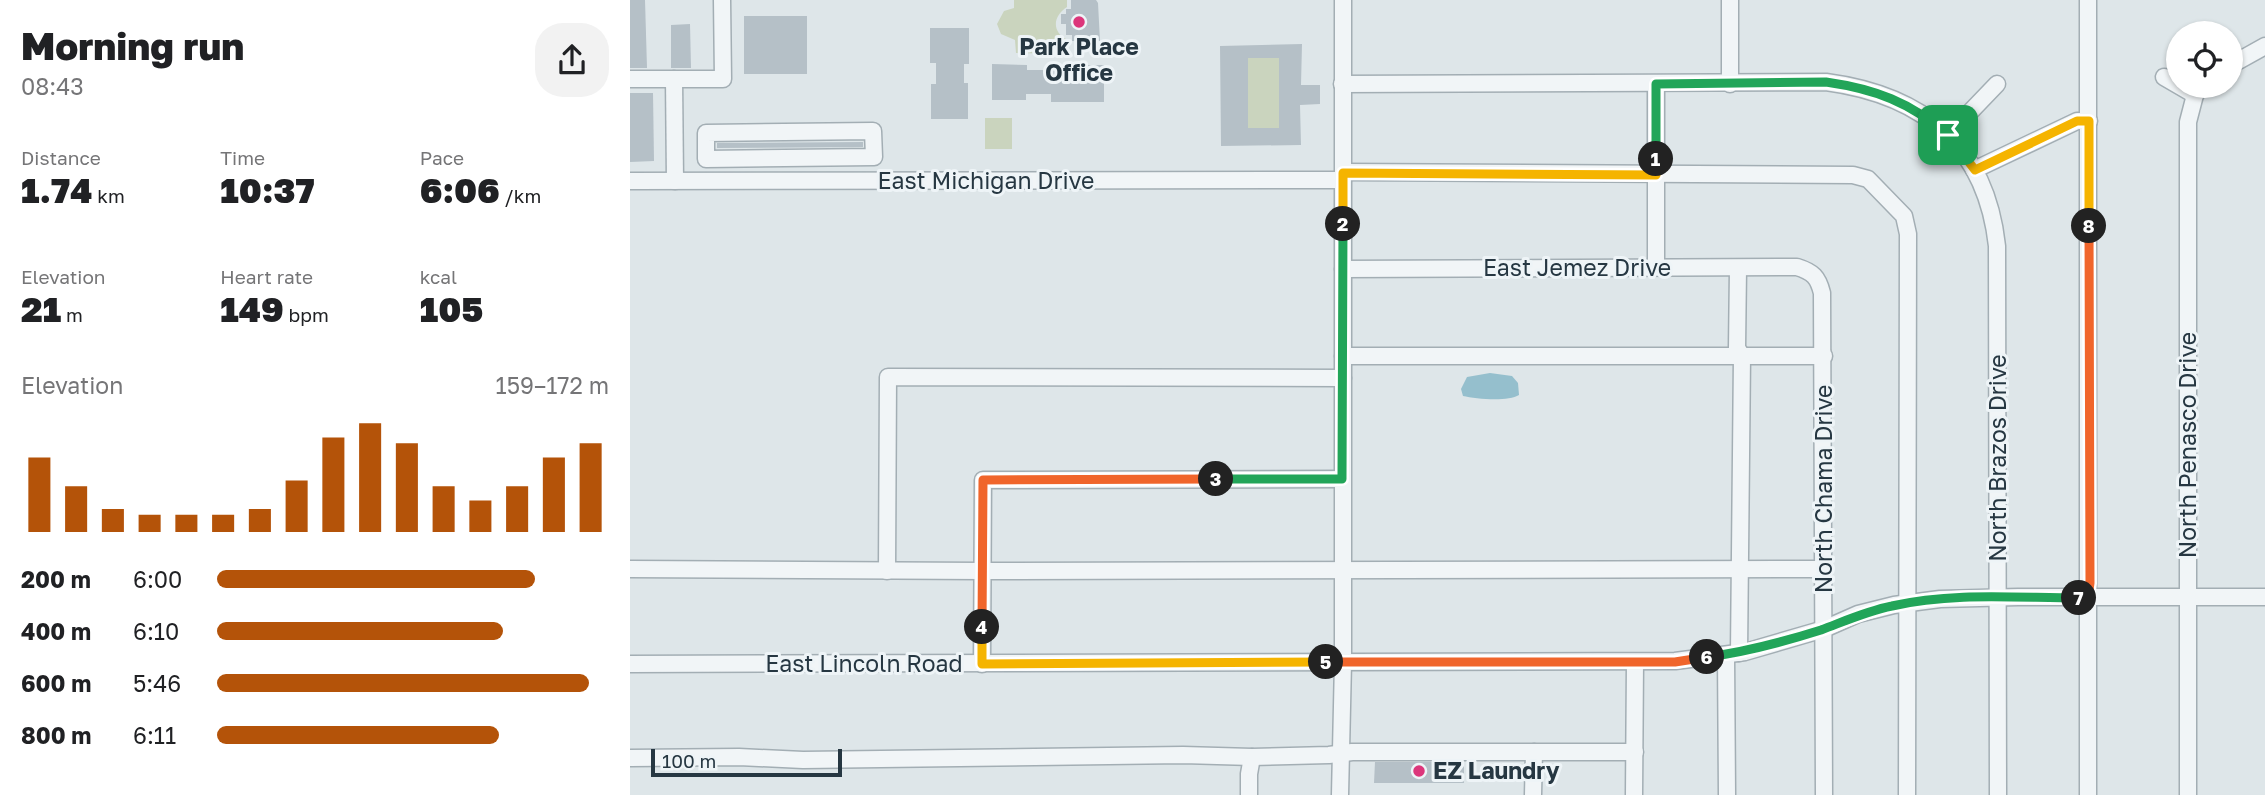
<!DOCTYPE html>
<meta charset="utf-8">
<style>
:root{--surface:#fff;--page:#f2f2f2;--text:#202124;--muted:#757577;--accent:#b45309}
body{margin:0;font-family:"Golos Text",sans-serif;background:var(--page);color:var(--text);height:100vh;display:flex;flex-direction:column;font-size:26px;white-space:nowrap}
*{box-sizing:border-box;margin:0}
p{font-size:23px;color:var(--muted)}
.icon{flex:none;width:38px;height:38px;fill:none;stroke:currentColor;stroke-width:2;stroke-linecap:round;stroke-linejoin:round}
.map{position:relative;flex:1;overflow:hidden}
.panel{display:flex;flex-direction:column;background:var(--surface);width:630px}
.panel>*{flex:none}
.buttons{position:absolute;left:1536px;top:21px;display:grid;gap:14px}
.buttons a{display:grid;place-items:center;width:77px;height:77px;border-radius:50%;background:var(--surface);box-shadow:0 2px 5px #0004;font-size:35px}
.scale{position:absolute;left:21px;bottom:18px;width:191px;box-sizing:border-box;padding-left:7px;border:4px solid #263742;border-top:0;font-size:19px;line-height:24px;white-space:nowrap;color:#263742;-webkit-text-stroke:5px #eef4f7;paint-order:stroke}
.pin{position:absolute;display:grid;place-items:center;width:60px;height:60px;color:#fff;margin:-30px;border-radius:14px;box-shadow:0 4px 10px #0006}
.km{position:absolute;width:35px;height:35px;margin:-18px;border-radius:50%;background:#222;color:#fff;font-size:19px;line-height:35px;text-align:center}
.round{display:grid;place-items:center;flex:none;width:74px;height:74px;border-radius:28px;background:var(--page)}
.overview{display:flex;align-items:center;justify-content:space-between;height:119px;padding:0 21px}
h1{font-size:38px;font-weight:800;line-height:52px}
.figures{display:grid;grid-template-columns:repeat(3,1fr);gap:10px;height:119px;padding:7px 21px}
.figures div{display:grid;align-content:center}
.figures b{font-size:35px;font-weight:800}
.figures small{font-size:19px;font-weight:400}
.figures p{font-size:19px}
.chart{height:196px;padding:14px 21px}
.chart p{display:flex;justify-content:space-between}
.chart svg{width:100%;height:126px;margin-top:7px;stroke:var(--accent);stroke-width:6}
ul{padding:0 21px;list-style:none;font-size:23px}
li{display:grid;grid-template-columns:112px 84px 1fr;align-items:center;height:52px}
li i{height:18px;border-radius:9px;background:var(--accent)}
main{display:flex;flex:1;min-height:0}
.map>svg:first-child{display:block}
.green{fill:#cad4be}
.water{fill:#95bfcd}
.building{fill:#b5c0c7;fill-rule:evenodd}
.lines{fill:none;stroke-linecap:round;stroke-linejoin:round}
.minor-casing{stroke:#a3aeb4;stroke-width:19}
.minor{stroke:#f1f5f7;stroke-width:16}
.split-1-casing{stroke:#fff;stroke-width:14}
.split-2-casing{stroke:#fff;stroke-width:14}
.split-3-casing{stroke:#fff;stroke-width:14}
.split-4-casing{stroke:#fff;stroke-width:14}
.split-5-casing{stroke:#fff;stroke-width:14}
.split-6-casing{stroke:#fff;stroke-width:14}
.split-7-casing{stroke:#fff;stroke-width:14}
.split-8-casing{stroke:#fff;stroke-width:14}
.split-9-casing{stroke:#fff;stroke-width:14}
.split-1{stroke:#22a559;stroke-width:9}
.split-2{stroke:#f5b400;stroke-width:9}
.split-3{stroke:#22a559;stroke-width:9}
.split-4{stroke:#f0652b;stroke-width:9}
.split-5{stroke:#f5b400;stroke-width:9}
.split-6{stroke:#f0652b;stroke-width:9}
.split-7{stroke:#22a559;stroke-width:9}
.split-8{stroke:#f0652b;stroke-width:9}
.split-9{stroke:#f5b400;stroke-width:9}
.poi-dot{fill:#dc367b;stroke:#eef4f7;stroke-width:2.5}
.labels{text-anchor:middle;stroke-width:6;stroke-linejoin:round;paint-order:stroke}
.poi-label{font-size:23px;font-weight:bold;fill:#263742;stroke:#eef4f7}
.street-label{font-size:23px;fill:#263742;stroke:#eef4f7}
</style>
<main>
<section class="panel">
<div class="overview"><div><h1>Morning run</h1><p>08:43</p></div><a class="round"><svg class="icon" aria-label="share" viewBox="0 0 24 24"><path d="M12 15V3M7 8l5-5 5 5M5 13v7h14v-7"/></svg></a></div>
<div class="figures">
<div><p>Distance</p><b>1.74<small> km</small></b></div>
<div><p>Time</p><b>10:37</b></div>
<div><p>Pace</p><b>6:06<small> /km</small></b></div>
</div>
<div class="figures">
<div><p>Elevation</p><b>21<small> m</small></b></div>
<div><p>Heart rate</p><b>149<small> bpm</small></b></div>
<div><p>kcal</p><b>105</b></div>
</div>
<div class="chart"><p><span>Elevation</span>159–172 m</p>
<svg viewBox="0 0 160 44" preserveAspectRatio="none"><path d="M5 44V18M15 44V28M25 44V36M35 44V38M45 44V38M55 44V38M65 44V36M75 44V26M85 44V11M95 44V6M105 44V13M115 44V28M125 44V33M135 44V28M145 44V18M155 44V13"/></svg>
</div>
<ul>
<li><b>200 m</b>6:00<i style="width:81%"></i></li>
<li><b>400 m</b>6:10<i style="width:73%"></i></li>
<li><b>600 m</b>5:46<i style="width:95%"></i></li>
<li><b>800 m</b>6:11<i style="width:72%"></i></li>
</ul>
</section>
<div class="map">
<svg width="1635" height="795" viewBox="0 0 1635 795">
<rect width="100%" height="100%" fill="#dee6e9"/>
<g class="green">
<path d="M 384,0 L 437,0 L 437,7 C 423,16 421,32 438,40 L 438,54 L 386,53 L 385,40 L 371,34 L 367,24 L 374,11 L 384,8 Z"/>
<rect x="618" y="58" width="31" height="70"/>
<rect x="355" y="118" width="27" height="31"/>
</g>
<path class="water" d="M 860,373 L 882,376 L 888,383 L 889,395 C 878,402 846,399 833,396 L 831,389 L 837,377 Z"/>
<g class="building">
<path d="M 0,0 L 15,0 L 17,68 L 0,68 Z"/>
<path d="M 441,0 L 466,0 L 468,3 L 470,41 L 442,41 L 442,35 L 436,35 L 436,24 L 431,24 L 431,14 L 436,14 L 436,9 L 441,9 Z"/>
<rect x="114" y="16" width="63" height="58"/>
<path d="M 60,24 L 61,68 L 41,68 L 41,25 Z"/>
<path d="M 300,28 L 339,28 L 339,64 L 334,64 L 334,83 L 338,83 L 338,119 L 301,119 L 301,84 L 306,84 L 306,63 L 300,63 Z"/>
<path d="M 672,44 L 671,85 L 690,85 L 690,104 L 670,105 L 671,145 L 591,146 L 590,46 ZM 618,58 L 649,58 L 649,128 L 618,128 Z"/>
<path d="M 362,64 L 397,65 L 397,70 L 420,70 L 420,65 L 474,65 L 474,102 L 421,102 L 421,94 L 396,94 L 396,100 L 362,100 Z"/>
<path d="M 0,93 L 23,93 L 24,161 L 0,162 Z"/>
<path d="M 233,142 L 233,147 L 87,148 L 87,143 Z"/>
<path d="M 745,762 L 834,762 L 834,783 L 744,783 Z"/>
</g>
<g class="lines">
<g class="minor-casing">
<g id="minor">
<path d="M 1458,0 L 1458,795"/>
<path d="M 1601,65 L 1635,46"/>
<path d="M 1534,77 L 1565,95"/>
<path d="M 0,79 L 93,79 L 92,0"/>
<path d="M 44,79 L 45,181"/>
<path d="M 712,84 L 1196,82 C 1293,95 1356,145 1367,246 L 1368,795"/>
<path d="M 1026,84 L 1026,267"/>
<path d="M 1100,84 L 1100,0"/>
<path d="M 243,131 L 244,157 L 76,159 L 76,133 Z"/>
<path d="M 1318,135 L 1367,84"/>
<path d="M 1344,170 L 1447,121 L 1459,121"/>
<path d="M 713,172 L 1223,175 L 1238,179 L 1274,216 L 1278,234 L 1277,795"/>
<path d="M 0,181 L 713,180"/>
<path d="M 713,269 L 1167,267 C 1183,272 1188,277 1192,293 L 1194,795"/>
<path d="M 1108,269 L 1107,348 L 1112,356 L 1109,653"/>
<path d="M 713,356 L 1194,356"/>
<path d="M 0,569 L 352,571 L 1194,569"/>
<path d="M 257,571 L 258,377 L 713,378"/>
<path d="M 1096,655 L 1097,795"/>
<path d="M 0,664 L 1045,661 L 1115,652 L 1194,629 L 1228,614 L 1264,605 L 1310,599 L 1388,597 L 1635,597"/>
<path d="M 352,664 L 353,480 L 712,479"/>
<path d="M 0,758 L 109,757 L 173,760 L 553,755 L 622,757 L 699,755 L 722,752 L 1005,752"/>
<path d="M 619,795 L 619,774 L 622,757"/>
<path d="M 710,795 L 713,662 L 713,0"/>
<path d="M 903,795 L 904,752"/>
<path d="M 1004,795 L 1005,662"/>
<path d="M 1558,795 L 1558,122 L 1565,95 L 1572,86"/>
</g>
</g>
<use href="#minor" class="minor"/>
</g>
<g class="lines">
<g class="split-1-casing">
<path id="split-1" d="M 1026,159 L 1026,84 L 1196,82 C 1245,89 1280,102 1318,135"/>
</g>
<g class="split-2-casing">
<path id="split-2" d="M 713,224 L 713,173 L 1026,175 L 1026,159"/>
</g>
<g class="split-3-casing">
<path id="split-3" d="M 586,479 L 712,479 L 713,224"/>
</g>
<g class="split-4-casing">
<path id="split-4" d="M 352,627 L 353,480 L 586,479"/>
</g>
<g class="split-5-casing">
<path id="split-5" d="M 352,627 L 352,664 L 696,662"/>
</g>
<g class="split-6-casing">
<path id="split-6" d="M 696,662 L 1045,662 L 1077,657"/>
</g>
<g class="split-7-casing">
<path id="split-7" d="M 1077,657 C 1116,652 1153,642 1191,630 C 1215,621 1237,611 1262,606 C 1323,592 1387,598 1449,598"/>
</g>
<g class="split-8-casing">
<path id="split-8" d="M 1449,598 L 1458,598 L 1460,583 L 1459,226"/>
</g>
<g class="split-9-casing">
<path id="split-9" d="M 1318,135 L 1345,170 L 1447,121 L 1459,121 L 1459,226"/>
</g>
<use href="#split-1" class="split-1"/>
<use href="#split-2" class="split-2"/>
<use href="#split-3" class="split-3"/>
<use href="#split-4" class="split-4"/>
<use href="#split-5" class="split-5"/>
<use href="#split-6" class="split-6"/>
<use href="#split-7" class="split-7"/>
<use href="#split-8" class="split-8"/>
<use href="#split-9" class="split-9"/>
</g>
<g class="poi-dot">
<circle cx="449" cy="22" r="7"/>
<circle cx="789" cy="771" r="7"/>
</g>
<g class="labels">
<g class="poi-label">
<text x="449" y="55">Park Place<tspan x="449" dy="26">Office</tspan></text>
<text x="803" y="779" text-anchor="start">EZ Laundry</text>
</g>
<g class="street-label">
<text x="356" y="189">East Michigan Drive</text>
<text x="947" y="276">East Jemez Drive</text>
<text transform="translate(1558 445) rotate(-90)" y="8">North Penasco Drive</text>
<text transform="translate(1368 458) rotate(-90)" y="8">North Brazos Drive</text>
<text transform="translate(1194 489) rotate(-90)" y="8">North Chama Drive</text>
<text x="234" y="672">East Lincoln Road</text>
</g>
</g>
</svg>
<div class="buttons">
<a><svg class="icon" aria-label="locate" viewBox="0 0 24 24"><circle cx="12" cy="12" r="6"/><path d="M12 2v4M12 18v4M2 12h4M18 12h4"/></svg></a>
</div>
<div class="scale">100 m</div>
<div class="pin" style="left:1318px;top:135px;background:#1e9e55"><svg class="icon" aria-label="arrive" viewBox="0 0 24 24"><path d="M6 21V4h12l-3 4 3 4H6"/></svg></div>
<b class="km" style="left:1026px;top:159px">1</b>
<b class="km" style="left:713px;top:224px">2</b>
<b class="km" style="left:586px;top:479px">3</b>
<b class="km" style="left:352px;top:627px">4</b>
<b class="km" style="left:696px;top:662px">5</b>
<b class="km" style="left:1077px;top:657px">6</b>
<b class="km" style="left:1449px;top:598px">7</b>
<b class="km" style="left:1459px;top:226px">8</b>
</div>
</main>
